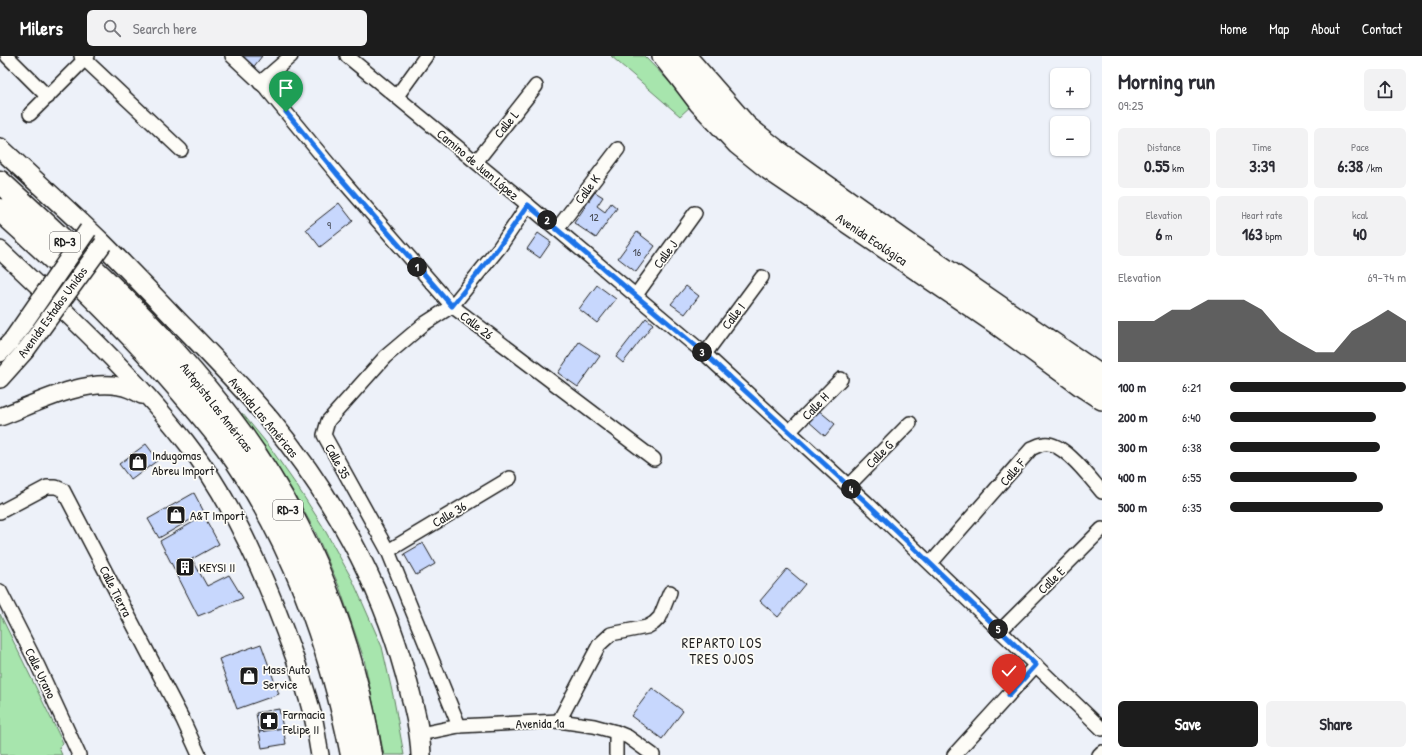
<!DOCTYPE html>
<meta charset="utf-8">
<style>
:root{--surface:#fff;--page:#f2f2f3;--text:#2b2b33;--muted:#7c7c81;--accent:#1c1c1c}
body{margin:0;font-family:"Patrick Hand",sans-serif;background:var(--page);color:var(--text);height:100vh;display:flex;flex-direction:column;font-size:15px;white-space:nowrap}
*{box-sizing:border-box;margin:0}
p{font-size:13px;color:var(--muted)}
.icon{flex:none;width:22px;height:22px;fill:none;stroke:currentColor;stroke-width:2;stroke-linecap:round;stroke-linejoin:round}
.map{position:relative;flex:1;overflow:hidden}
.drawer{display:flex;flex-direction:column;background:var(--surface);width:320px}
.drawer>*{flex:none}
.controls{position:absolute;left:1050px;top:12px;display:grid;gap:8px}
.controls a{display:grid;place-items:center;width:40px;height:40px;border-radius:6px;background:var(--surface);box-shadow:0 1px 3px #0004;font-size:20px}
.pin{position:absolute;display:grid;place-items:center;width:34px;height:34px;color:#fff;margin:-41px -17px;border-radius:50% 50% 50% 0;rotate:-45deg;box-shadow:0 0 4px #0007}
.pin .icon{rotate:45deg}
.km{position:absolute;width:20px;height:20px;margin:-10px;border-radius:50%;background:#222;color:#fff;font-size:11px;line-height:20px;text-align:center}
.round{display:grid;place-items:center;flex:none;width:42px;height:42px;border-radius:6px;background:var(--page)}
.summary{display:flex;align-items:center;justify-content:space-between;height:68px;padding:0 16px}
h1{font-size:22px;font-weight:800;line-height:30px}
.figures{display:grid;grid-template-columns:repeat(3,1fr);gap:6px;height:68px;padding:4px 16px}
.figures div{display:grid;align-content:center;border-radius:6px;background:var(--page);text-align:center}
.figures b{font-size:17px;font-weight:800}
.figures small{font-size:11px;font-weight:400}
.figures p{font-size:11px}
.chart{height:112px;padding:8px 16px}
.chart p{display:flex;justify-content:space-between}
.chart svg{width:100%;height:72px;margin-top:4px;fill:var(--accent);opacity:.7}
.button{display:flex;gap:8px;margin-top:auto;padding:8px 16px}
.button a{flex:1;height:46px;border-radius:6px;background:var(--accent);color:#fff;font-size:16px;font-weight:800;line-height:46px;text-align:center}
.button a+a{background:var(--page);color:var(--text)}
ul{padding:0 16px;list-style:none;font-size:13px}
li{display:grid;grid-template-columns:64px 48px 1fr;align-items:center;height:30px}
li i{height:10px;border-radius:5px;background:var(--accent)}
header{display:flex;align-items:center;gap:24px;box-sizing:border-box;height:56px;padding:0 20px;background:var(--accent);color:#fff}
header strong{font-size:19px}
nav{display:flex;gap:22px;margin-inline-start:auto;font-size:14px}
.search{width:280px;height:36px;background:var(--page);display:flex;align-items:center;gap:10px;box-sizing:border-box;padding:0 14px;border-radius:6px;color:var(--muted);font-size:15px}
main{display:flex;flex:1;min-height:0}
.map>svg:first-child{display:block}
.green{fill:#a7e5ad;stroke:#628064}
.building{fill:#c7d7fd;stroke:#1c1c1c}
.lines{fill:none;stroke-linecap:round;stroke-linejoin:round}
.minor-casing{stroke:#1c1c1c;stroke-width:16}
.tertiary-casing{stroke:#1c1c1c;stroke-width:20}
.secondary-casing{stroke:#1c1c1c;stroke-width:22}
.primary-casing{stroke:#1c1c1c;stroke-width:24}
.motorway-casing{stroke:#1c1c1c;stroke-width:25}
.minor{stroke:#fdfcf7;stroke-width:13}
.tertiary{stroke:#fdfcf7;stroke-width:17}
.secondary{stroke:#fdfcf7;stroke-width:19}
.primary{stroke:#fdfcf7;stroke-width:21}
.motorway{stroke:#fdfcf7;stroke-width:22}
.tertiary-bridge-casing{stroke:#1c1c1c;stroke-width:20;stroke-linecap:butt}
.tertiary-bridge{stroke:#fdfcf7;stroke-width:17}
.route-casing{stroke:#fff;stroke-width:8}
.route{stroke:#1a73e8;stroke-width:5}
.labels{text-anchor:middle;stroke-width:3.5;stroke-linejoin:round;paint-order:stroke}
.number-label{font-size:11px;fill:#474b54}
.shield{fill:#fdfcf7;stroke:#605f5e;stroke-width:1}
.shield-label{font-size:12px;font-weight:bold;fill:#1c1c1c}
.street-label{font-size:13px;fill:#1c1c1c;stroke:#fdfcf7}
.poi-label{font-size:13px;fill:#1c1c1c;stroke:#fdfcf7;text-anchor:start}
.neighbourhood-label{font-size:14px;letter-spacing:1px;fill:#1c1c1c;stroke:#fdfcf7}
</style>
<header>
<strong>Milers</strong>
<div class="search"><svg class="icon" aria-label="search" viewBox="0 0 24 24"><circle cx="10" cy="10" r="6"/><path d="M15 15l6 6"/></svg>Search here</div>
<nav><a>Home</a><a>Map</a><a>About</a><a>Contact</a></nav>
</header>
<main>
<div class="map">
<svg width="1102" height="699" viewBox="0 0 1102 699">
<rect width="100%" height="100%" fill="#edf1f9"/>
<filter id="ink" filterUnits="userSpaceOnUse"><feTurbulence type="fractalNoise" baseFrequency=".025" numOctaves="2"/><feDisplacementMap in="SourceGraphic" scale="8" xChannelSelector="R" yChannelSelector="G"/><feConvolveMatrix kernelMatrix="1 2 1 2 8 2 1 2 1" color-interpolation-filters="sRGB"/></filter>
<g filter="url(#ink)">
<g class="green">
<path d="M 611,0 L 644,0 L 692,49 L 680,60 Z"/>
<path d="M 242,357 L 269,390 L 297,430 L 322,469 L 353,525 L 382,591 L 394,644 L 404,699 L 384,699 L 364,603 L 339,530 L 315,475 L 291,432 L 266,392 L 243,363 Z"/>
<path d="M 0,558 L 63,687 L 59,692 L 62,699 L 0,699 Z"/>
</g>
<g class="building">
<path d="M 235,0 L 262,0 L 252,13 Z"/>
<path d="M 595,136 L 603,141 L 597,150 L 605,156 L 611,147 L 617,152 L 596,182 L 574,167 Z"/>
<path d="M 339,147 L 353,165 L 320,191 L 306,173 Z"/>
<path d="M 637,176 L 655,190 L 636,216 L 618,202 Z"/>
<path d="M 538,177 L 551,186 L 540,202 L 527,193 Z"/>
<path d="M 597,229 L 616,243 L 597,267 L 579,253 Z"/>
<path d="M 686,230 L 699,240 L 685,258 L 671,248 Z"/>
<path d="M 646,262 L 653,268 L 623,307 L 616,301 Z"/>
<path d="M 579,286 L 600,300 L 578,331 L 558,317 Z"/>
<path d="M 817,353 L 835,368 L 825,380 L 807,364 Z"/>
<path d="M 146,388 L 158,404 L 131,424 L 119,408 Z"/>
<path d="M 194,437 L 204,456 L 159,482 L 148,463 Z"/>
<path d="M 204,460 L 219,488 L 192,503 L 207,530 L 229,519 L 243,542 L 198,560 L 160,485 Z"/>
<path d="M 423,487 L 435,508 L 416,519 L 404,498 Z"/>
<path d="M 787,513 L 805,528 L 778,561 L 760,545 Z"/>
<path d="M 261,588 L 279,638 L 237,653 L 219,603 Z"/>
<path d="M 652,632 L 683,655 L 662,683 L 631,660 Z"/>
<path d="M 279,653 L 283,672 L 259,676 L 256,657 Z"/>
<path d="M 283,672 L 286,688 L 262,692 L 259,676 Z"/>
</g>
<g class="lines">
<g class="minor-casing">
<g id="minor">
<path d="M 7,0 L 48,41"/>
<path d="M 81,0 L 181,94"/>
<path d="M 232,0 L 265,31 L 337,118 L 452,250 L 654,403"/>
<path d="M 347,0 L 528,149 L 705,298 L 867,447 L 1102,673"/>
<path d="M 260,27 L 291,0"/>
<path d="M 397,40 L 426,0"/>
<path d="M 30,58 L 88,0"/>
<path d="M 476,106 L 536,30"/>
<path d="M 557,173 L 618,93"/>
<path d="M 636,239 L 695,157"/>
<path d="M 705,298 L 762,221"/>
<path d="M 789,376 L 841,323"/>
<path d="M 848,430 L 910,367"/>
<path d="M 0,456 L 47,431 L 56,431 L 63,434 L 183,664 L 199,699"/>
<path d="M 388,495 L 510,422"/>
<path d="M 931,507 L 1032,392 C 1036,391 1040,388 1044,388 C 1063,385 1090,422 1102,436"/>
<path d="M 0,535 L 38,610 L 79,699"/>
<path d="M 1000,575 L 1102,473"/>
<path d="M 559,665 L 599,589 L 611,578 L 647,571 L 654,567 L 660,561 L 670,536"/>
<path d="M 459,670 L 388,495 L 324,379 L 328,365 L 385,301 L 424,268 L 452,250 L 499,192 L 528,149"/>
<path d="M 616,676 L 616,699"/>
<path d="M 420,678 L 459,670 L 559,665 L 594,670 L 616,676 L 628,681 L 653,699"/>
<path d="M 954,699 L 1036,609"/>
<path d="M 1099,699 L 1102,696"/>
</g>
</g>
<g class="tertiary-casing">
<g id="tertiary">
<path d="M 0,194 C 65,255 131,316 186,386 C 224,434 251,490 274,547 C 288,583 302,619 312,657 C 316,670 317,685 320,699"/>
<path d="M 0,297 L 12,284"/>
<path d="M 0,323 L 26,294"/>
<path d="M 0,361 C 35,348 82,323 119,330 C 128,331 135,335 142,339"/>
</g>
</g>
<g class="secondary-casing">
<path id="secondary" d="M 0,92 C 34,124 69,155 103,188 C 126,211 149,235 172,259 C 205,293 239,327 270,364 C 331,438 380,525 405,617 C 412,644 420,671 421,699"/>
</g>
<g class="primary-casing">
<g id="primary">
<path d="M 663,0 L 680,21 L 699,46 L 738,88 L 769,113 L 996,267 L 1085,332 L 1102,343"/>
<path d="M 685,0 L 746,70 L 776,94 L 904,185 L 1102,321"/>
</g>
</g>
<g class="motorway-casing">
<g id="motorway">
<path d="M 0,126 C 85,204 174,285 242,379 C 310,473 353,585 371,699"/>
<path d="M 0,154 C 56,204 110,255 159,310 C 182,336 205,362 226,390 C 291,480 331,590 352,699"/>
</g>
</g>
<use href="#minor" class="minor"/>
<use href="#tertiary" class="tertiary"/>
<use href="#secondary" class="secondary"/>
<use href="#primary" class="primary"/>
<use href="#motorway" class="motorway"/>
<g class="tertiary-bridge-casing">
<g id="tertiary-bridge">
<path d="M 12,284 L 88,174"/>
<path d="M 26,294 L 103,188"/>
</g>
</g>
<use href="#tertiary-bridge" class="tertiary-bridge"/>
</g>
</g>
<g class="lines" filter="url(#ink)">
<g class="route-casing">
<path id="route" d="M 286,56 L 337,118 L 452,250 L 498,192 L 528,149 L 705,298 L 867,447 L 1036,609 L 1009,639"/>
</g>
<use href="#route" class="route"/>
</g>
<defs>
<g id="shop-square" transform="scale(1)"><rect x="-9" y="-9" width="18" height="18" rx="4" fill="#1c1c1c" stroke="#fdfcf7"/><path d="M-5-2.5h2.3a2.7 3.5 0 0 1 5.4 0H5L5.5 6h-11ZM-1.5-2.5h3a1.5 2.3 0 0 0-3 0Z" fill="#fff"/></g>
<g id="building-square" transform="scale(1)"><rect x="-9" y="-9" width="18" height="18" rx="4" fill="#1c1c1c" stroke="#fdfcf7"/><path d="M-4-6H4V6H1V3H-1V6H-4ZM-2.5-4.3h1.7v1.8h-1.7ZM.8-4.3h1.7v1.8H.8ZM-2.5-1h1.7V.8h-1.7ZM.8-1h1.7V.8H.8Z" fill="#fff"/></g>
<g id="pharmacy-square" transform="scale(1)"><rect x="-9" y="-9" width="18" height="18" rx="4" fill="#1c1c1c" stroke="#fdfcf7"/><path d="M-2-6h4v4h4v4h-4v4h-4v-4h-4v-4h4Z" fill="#fff"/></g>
</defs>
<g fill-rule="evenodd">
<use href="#shop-square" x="138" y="406"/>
<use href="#shop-square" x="176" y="459"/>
<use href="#building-square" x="185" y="511"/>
<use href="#shop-square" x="249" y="620"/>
<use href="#pharmacy-square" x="269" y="665"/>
</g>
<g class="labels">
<g class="number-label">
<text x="594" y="165">12</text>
<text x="329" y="173">9</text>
<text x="637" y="200">16</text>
</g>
<g class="shield">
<rect x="50" y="176" width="30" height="20" rx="3"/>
<rect x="273" y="444" width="30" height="20" rx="3"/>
</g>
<g class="shield-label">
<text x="65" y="190">RD-3</text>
<text x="288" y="458">RD-3</text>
</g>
<g class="street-label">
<text transform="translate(506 68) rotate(-52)" y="5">Calle L</text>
<text transform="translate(478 108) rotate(40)" y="5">Camino de Juan López</text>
<text transform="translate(587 133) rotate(-53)" y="5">Calle K</text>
<text transform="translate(872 183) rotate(34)" y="5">Avenida Ecológica</text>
<text transform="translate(665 198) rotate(-54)" y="5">Calle J</text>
<text transform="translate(52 256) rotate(-54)" y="5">Avenida Estados Unidos</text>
<text transform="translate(733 260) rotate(-53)" y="5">Calle I</text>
<text transform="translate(477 269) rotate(37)" y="5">Calle 26</text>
<text transform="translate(815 350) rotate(-46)" y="5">Calle H</text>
<text transform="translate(217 351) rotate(52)" y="5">Autopista Las Américas</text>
<text transform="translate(264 361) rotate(50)" y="5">Avenida Las Américas</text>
<text transform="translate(879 398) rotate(-45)" y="5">Calle G</text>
<text transform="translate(338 405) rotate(61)" y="5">Calle 35</text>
<text transform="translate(1012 416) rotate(-49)" y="5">Calle F</text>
<text transform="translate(449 458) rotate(-31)" y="5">Calle 36</text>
<text transform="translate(1051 524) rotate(-45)" y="5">Calle E</text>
<text transform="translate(116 535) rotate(63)" y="5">Calle Tierra</text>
<text transform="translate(41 617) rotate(64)" y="5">Calle Urano</text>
<text transform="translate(540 667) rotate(-1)" y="5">Avenida 1a</text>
</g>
<g class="poi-label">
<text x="152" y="404">Indugomas<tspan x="152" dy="15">Abreu Import</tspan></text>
<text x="190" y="464">A&amp;T Import</text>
<text x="199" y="516">KEYSI II</text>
<text x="263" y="618">Mass Auto<tspan x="263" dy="15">Service</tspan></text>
<text x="283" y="663">Farmacia<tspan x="283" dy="15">Felipe II</tspan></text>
</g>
<g class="neighbourhood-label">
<text x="722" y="592">REPARTO LOS<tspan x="722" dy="16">TRES OJOS</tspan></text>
</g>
</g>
</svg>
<div class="controls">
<a>+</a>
<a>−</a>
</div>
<div class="pin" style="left:286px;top:56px;background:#1e9e55"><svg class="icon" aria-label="arrive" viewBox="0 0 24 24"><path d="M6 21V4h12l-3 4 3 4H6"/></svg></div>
<div class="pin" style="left:1009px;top:639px;background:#d93025"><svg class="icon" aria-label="check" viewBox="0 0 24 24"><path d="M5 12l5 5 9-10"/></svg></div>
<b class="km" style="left:417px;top:211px">1</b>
<b class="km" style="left:547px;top:164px">2</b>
<b class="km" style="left:702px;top:296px">3</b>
<b class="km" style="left:851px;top:433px">4</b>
<b class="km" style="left:998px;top:573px">5</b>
</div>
<section class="drawer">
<div class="summary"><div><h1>Morning run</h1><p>09:25</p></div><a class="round"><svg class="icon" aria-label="share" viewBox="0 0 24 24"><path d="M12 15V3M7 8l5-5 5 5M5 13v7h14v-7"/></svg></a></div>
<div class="figures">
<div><p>Distance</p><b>0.55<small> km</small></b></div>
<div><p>Time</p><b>3:39</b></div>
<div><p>Pace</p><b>6:38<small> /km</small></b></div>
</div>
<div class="figures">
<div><p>Elevation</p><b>6<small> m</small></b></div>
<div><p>Heart rate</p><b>163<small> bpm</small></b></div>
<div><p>kcal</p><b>40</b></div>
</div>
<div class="chart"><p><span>Elevation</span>69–74 m</p>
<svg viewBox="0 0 160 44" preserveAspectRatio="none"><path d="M0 44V19L10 19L20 19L30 12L40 12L50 6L60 6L70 6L80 12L90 25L100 32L110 38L120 38L130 25L140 19L150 12L160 19V44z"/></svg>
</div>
<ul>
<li><b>100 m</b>6:21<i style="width:100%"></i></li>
<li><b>200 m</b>6:40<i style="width:83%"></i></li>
<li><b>300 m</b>6:38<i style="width:85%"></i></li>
<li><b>400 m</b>6:55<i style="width:72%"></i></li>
<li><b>500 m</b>6:35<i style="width:87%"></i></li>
</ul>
<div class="button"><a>Save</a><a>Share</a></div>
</section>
</main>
